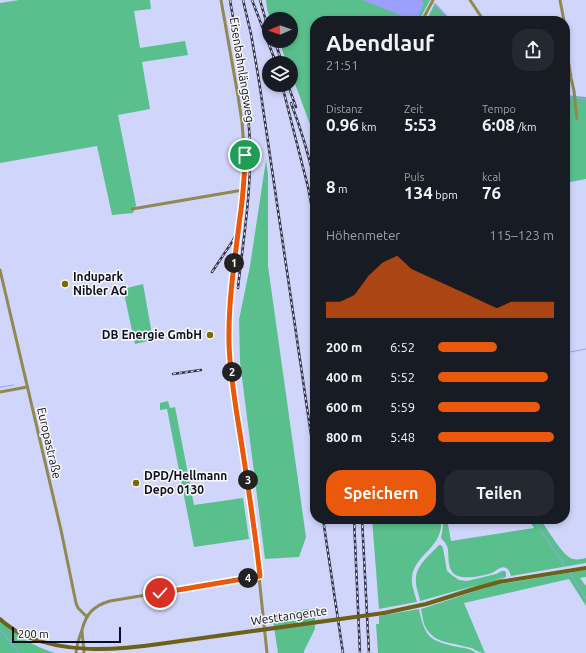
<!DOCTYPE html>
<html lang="de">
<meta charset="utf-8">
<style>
:root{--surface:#171b24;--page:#242831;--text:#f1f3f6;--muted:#9ea1a6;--accent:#ea580c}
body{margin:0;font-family:Ubuntu,sans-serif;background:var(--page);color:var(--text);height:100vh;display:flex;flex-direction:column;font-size:15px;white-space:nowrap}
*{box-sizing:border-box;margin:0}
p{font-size:13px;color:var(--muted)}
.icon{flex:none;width:22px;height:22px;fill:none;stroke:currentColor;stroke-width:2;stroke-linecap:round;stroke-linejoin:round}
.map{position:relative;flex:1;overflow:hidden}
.drawer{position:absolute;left:310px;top:16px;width:260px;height:508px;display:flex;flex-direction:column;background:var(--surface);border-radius:16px;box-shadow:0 2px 6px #0003}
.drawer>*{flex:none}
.needle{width:26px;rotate:268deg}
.buttons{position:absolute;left:262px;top:12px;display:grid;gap:8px}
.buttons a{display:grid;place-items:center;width:36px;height:36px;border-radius:50%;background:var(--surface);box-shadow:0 2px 6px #0003;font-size:20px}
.scale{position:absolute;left:12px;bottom:10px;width:109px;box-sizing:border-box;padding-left:4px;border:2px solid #0c0c22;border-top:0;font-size:11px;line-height:14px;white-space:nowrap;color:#0c0c22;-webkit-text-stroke:3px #f9f9f9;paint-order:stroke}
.pin{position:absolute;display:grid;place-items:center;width:34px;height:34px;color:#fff;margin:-17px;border:2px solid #fff;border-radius:50%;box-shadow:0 1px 4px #0007}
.km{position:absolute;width:20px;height:20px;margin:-10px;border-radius:50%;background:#222;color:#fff;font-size:11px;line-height:20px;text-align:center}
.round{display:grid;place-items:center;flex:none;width:42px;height:42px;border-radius:16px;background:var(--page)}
.head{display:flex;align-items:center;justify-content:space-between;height:68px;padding:0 16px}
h1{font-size:22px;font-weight:600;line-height:30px}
.figures{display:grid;grid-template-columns:repeat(3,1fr);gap:6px;height:68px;padding:4px 16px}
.figures div{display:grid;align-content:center}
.figures b{font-size:17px;font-weight:600}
.figures small{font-size:11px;font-weight:400}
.figures p{font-size:11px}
.chart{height:112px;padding:8px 16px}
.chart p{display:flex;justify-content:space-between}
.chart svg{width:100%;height:72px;margin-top:4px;fill:var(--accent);opacity:.7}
.cta{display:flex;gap:8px;margin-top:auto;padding:8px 16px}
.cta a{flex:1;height:46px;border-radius:16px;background:var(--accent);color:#fff;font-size:16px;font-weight:600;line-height:46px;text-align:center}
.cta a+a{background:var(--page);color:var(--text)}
ul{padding:0 16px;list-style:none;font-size:13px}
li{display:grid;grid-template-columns:64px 48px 1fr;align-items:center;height:30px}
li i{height:10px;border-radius:5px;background:var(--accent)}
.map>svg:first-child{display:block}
.green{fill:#59c08d}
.water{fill:#9aa0fb}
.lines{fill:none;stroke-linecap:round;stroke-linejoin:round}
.stream{stroke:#9aa0fb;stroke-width:1}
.minor{stroke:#918852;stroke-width:3}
.secondary{stroke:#6d611a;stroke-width:4}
.rail-casing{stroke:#33344d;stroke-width:2.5}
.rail{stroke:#f9f9f9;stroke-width:1;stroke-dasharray:3;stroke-linecap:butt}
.secondary-bridge{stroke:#6d611a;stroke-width:4}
.route-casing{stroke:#fff;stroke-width:8}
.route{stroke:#ea580c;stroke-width:5}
.poi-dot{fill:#796a01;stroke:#f9f9f9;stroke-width:1.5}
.labels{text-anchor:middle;stroke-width:3;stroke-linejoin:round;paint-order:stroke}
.street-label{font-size:12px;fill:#0c0c22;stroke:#f9f9f9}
.poi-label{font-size:12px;font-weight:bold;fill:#0c0c22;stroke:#f9f9f9;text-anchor:start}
</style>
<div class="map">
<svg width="586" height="653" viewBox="0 0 586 653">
<rect width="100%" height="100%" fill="#d0d5fc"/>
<g class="green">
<path d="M 19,0 L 150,0 L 151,9 L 134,11 L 140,48 L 185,41 L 188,55 L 142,62 L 150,109 L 118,115 L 136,205 L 133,213 L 112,215 L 97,146 L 0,163 L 0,3 Z"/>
<path d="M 266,0 L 430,0 L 419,21 L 315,21 L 315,138 L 291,73 L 291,63 L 287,63 L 279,41 L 291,41 L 291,19 L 270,19 L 267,9 Z"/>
<path d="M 435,3 L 452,21 L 426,21 Z"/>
<path d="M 565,95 L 586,97 L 586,179 L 565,183 Z"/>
<path d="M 266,160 L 268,175 L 268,266 L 306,537 L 299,557 L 265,559 L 240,362 L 239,320 L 250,266 Z"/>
<path d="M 143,284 L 153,340 L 135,344 L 123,289 Z"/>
<path d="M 168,401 L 170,408 L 175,407 L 194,505 L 243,498 L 249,539 L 194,547 L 167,409 L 160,410 L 160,403 Z"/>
<path d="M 372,519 L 441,519 C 444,548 415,553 412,577 C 411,585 415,594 417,602 L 416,602 L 379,609 Z"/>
<path d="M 443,519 L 447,519 L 451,541 L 534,528 L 528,519 L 540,519 C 547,528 563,557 573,559 C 577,560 582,559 586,558 L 586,563 L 511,576 C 510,573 509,569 506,568 C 501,565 496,571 492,573 C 482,576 460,581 453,573 C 446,565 450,553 447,546 C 446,543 443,541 441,538 L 443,526 Z"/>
<path d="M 439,545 L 441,545 L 443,548 L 447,571 L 453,576 L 459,580 L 467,581 L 496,574 L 502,571 L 505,571 L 506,573 L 506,577 L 493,580 L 505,578 L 502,580 C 477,585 452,595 427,602 L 477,585 L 420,601 C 419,594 415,586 416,579 C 416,565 430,555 439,545 Z"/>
<path d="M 586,570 L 586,577 L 580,578 L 586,586 L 586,606 L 569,579 L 464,603 L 485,653 C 477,653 475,648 467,647 C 451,642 432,644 424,624 C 423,620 422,614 421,609 L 494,585 Z"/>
<path d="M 307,609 L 315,612 L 315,629 L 304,651 L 304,653 L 278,653 L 272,614 L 290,613 Z"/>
<path d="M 419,609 C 425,638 430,641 458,647 C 465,648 471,649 476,653 L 378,653 L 376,624 L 379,624 L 379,616 Z"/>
<path d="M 0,621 C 17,636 33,646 55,653 L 0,653 Z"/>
</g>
<path class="water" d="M 363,0 L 423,0 L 422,2 L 424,4 L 416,21 L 414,21 Z"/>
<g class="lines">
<g class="stream">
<path d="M 433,3 L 451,21"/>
<path d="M 565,96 L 574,97"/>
<path d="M 577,98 L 586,99"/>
<path d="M 565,353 L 586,349"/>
<path d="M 0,387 L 14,385"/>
<path d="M 533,519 L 565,566"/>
<path d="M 570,574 L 586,598"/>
<path d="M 0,629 L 19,653"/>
</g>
<g class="minor">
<path d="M 221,0 L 238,96 L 242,122 L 245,162 L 241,216 L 233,270 L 229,322 L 229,345 L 234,394 L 248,482 L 254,529 L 267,653"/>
<path d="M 470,0 L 484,21"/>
<path d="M 560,0 L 564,21"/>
<path d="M 422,21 L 433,0"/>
<path d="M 565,32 L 566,46 L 571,78 L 574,91 L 577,119"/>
<path d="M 132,209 L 243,190"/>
<path d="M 0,270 L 61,530 L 76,603 L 78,608 L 86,616"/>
<path d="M 0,392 L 27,387"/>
<path d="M 82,632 L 84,652"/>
<path d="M 76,652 C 77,644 79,638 82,630 C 86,614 93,606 110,601 L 260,576"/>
</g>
<g class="secondary">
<path d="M 384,613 L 426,604 L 481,587 L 499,582 L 586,568"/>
<path d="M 0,619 C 6,625 14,630 22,635 C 66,653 111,651 159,644 C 190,640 222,635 253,631"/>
</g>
<g class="rail-casing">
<g id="rail">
<path d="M 230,0 C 238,48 249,99 250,148 C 251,194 243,242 238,288"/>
<path d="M 243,0 L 251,34 L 259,81 L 315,462"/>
<path d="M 252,0 L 276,63"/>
<path d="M 260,0 L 266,21"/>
<path d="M 275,41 L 282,63"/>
<path d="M 282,85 L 308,187 L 315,225"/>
<path d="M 288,85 L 296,107"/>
<path d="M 291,103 C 301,129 309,156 315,183"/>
<path d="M 212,272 L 232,242 L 242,223"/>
<path d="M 173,374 L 201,370"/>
<path d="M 323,519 L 343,653"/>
<path d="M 354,519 L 360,653"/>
<path d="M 362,519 L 369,653"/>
</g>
</g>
<use href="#rail" class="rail"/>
<path class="secondary-bridge" d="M 253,631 L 384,613"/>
</g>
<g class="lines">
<g class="route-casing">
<path id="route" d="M 160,593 L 260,576 C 255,531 248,485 241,440 C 236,408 230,376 229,344 C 228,301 235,259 240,217 C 243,199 244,180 245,162 L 245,155"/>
</g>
<use href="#route" class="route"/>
</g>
<g class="poi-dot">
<circle cx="65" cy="284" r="4"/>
<circle cx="210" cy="335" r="4"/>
<circle cx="136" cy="483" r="4"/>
</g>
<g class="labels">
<g class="street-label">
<text transform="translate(242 70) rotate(81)" y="4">Eisenbahnlängsweg</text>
<text transform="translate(49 443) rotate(77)" y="4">Europastraße</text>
<text transform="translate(289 616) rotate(-8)" y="4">Westtangente</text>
</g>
<g class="poi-label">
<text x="73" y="281">Indupark<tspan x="73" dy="14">Nibler AG</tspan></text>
<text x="202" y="339" text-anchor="end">DB Energie GmbH</text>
<text x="144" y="480">DPD/Hellmann<tspan x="144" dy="14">Depo 0130</tspan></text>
</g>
</g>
</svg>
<div class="buttons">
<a><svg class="needle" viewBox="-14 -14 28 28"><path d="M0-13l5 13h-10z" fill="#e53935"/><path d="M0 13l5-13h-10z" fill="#9ea1a6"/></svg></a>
<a><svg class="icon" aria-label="layers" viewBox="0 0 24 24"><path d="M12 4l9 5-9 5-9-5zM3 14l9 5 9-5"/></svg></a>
</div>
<div class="scale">200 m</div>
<div class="pin" style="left:245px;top:155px;background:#1e9e55"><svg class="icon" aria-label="arrive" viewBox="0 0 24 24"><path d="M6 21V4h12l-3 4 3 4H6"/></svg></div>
<div class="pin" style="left:160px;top:593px;background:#d93025"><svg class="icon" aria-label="check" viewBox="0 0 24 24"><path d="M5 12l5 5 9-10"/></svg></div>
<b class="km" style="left:234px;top:263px">1</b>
<b class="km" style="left:232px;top:372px">2</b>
<b class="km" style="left:248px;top:480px">3</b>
<b class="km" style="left:248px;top:578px">4</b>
<section class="drawer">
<div class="head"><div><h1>Abendlauf</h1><p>21:51</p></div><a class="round"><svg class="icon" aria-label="share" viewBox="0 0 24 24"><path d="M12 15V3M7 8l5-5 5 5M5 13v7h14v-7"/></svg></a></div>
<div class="figures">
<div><p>Distanz</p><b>0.96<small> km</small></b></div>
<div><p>Zeit</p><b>5:53</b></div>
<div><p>Tempo</p><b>6:08<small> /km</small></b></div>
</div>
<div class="figures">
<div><b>8<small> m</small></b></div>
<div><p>Puls</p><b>134<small> bpm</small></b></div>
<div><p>kcal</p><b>76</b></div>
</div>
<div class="chart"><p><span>Höhenmeter</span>115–123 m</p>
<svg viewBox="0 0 160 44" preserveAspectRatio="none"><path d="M0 44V34L10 34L20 30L30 18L40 10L50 6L60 14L70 18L80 22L90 26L100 30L110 34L120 38L130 34L140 34L150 34L160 34V44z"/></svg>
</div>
<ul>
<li><b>200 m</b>6:52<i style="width:51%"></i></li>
<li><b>400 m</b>5:52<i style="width:95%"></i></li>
<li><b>600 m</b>5:59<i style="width:88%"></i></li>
<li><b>800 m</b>5:48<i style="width:100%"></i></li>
</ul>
<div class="cta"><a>Speichern</a><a>Teilen</a></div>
</section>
</div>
